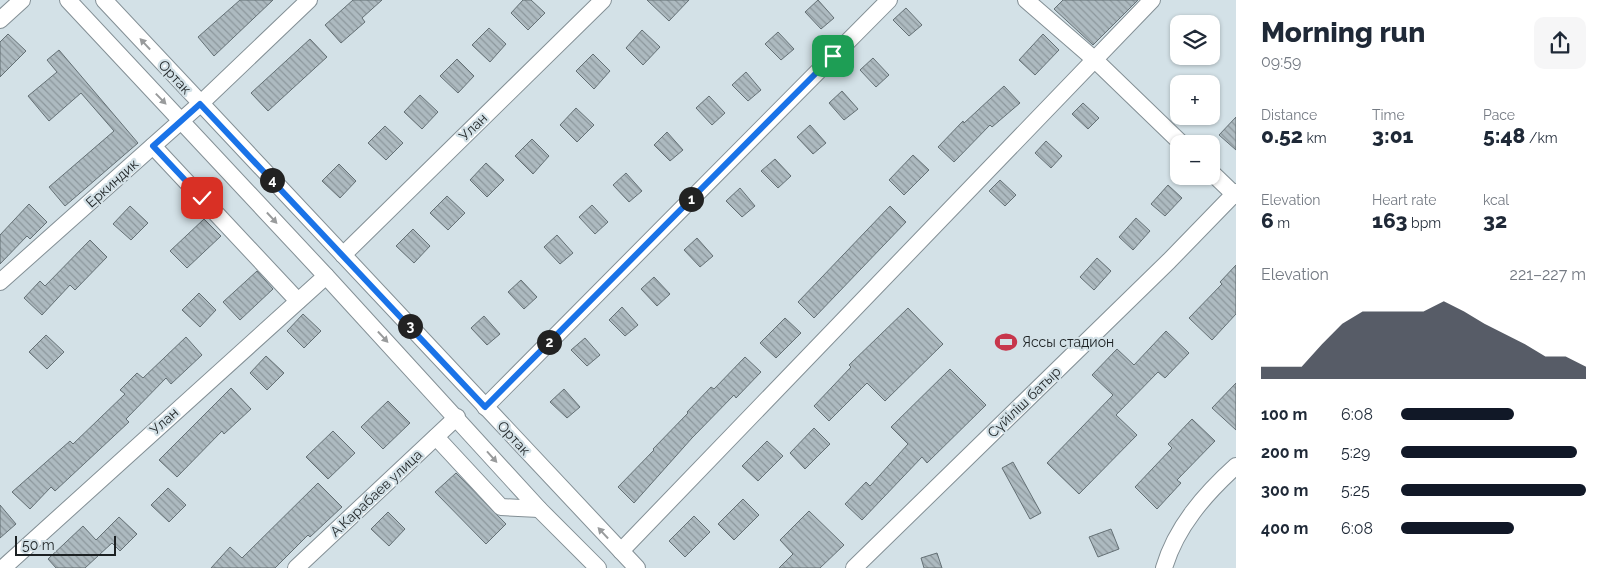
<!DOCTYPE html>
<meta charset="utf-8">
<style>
:root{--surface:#fff;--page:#f6f6f7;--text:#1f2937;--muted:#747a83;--accent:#111827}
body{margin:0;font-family:Raleway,sans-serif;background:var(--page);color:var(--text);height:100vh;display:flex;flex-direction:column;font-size:19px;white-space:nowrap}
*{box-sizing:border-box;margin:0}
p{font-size:16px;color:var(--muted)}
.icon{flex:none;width:28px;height:28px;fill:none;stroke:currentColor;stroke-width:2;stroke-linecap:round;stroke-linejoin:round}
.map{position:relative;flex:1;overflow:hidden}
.details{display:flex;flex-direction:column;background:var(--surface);width:375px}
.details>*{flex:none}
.fabs{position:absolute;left:1170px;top:15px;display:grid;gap:10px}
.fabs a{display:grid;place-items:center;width:50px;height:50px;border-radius:10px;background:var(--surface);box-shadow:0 1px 4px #0004;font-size:25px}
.scale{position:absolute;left:15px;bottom:12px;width:101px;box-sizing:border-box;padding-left:5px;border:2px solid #1c2123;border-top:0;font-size:14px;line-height:18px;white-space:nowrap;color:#1c2123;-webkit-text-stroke:4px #d3e1e7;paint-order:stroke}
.pin{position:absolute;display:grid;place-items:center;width:42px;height:42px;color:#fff;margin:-21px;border-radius:10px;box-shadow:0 2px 8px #0006}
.km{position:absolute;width:25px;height:25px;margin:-12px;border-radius:50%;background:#222;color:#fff;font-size:14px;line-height:25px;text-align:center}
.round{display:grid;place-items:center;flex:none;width:52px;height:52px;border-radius:10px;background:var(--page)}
.headline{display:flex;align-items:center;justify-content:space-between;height:85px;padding:0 25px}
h1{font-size:28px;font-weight:800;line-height:38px}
.metrics{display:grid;grid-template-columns:repeat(3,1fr);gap:8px;height:85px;padding:5px 25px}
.metrics div{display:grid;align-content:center}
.metrics b{font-size:21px;font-weight:800}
.metrics small{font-size:14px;font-weight:400}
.metrics p{font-size:14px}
.chart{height:140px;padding:10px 25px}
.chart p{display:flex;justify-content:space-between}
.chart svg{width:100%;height:90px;margin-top:5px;fill:var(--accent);opacity:.7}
ul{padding:0 25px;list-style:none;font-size:16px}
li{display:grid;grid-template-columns:80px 60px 1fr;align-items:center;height:38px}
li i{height:12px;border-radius:6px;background:var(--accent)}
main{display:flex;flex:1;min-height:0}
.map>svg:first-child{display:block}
.building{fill:url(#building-back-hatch);stroke:#647075}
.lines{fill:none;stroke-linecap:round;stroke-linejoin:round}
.minor-casing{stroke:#838f95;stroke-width:18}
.minor{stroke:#fff;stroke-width:16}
.oneway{fill:#999b9c}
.route-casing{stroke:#fff;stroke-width:10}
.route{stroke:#1a73e8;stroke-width:6}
.labels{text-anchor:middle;stroke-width:4.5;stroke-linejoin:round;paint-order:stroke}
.street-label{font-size:14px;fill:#1c2123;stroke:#d3e1e7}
.poi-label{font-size:14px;fill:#1c2123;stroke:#d3e1e7;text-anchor:start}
</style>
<main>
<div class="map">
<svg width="1236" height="568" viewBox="0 0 1236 568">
<defs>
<pattern id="building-back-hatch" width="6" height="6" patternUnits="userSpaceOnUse" patternTransform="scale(1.25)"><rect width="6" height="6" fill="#adbac0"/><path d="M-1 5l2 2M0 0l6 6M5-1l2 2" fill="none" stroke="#8c979c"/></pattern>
</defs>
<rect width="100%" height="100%" fill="#d3e1e7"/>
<g class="building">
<path d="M 240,0 L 273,0 L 214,56 L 198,37 Z"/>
<path d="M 353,0 L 382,0 L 362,18 L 365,22 L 341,43 L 325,25 Z"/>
<path d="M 523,0 L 531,0 L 545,13 L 528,30 L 511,13 Z"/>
<path d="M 647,0 L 689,0 L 669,21 Z"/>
<path d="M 818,0 L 834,18 L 821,29 L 805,12 Z"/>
<path d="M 1063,0 L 1138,0 L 1093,45 L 1054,9 Z"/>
<path d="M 906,8 L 922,25 L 909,36 L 893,20 Z"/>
<path d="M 489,28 L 506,44 L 490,62 L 472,45 Z"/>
<path d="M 642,30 L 660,47 L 643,65 L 626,48 Z"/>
<path d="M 778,32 L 794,49 L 781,60 L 765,44 Z"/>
<path d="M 8,34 L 26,51 L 0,77 L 0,42 Z"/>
<path d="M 1043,34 L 1059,50 L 1035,75 L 1019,60 Z"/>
<path d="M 310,39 L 327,57 L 268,111 L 251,93 Z"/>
<path d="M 59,50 L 138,143 L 65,206 L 49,187 L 114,131 L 81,93 L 49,121 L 28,96 L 57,72 L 47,60 Z"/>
<path d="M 593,54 L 610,71 L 594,89 L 576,71 Z"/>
<path d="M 873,58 L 889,75 L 876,87 L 860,70 Z"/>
<path d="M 457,59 L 474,76 L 458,93 L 440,76 Z"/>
<path d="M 746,72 L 761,90 L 748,101 L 732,85 Z"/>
<path d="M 1004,86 L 1020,103 L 992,127 L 990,125 L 954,162 L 938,147 L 963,121 L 964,123 Z"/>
<path d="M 842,91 L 858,109 L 844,120 L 829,103 Z"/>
<path d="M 420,95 L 438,112 L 422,129 L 404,112 Z"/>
<path d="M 709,96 L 725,113 L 712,125 L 696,108 Z"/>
<path d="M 1083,103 L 1099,118 L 1088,129 L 1072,114 Z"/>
<path d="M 576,108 L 594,125 L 577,142 L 560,125 Z"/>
<path d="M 1236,117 L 1236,150 L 1219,135 Z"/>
<path d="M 810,125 L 826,143 L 813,154 L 797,137 Z"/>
<path d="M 385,126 L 403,143 L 386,160 L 368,143 Z"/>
<path d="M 667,132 L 683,150 L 670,161 L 654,145 Z"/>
<path d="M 532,139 L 549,156 L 533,174 L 515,156 Z"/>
<path d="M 1046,141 L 1062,156 L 1051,168 L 1035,153 Z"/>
<path d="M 913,155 L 929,170 L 904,195 L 889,180 Z"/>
<path d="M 775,159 L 791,176 L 778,188 L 761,171 Z"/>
<path d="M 486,163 L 504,180 L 487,197 L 470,180 Z"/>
<path d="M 339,164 L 356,181 L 340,198 L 322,181 Z"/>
<path d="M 626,173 L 642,191 L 629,202 L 613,185 Z"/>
<path d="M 1000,180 L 1016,195 L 1005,206 L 989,191 Z"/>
<path d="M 1168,185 L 1182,198 L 1165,216 L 1151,204 Z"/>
<path d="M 740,188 L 755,206 L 742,217 L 726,201 Z"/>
<path d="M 447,196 L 465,213 L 448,230 L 430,213 Z"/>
<path d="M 29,204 L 47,222 L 30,239 L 27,236 L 0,264 L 0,235 Z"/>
<path d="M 592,205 L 608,222 L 595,234 L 579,217 Z"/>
<path d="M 130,206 L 148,223 L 131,240 L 113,224 Z"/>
<path d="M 890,206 L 906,222 L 814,318 L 798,302 Z"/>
<path d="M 1136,218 L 1150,231 L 1133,250 L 1119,237 Z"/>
<path d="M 204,219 L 221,236 L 187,268 L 170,251 Z"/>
<path d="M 413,229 L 430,246 L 414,263 L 396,246 Z"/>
<path d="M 557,235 L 573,253 L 560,264 L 544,247 Z"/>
<path d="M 697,238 L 713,256 L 700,267 L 684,250 Z"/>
<path d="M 90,240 L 107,257 L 75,290 L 70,285 L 42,315 L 24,298 L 40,281 L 45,286 Z"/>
<path d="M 1097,258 L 1111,271 L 1094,290 L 1080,277 Z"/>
<path d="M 1236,265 L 1236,314 L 1212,340 L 1189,318 L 1222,284 L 1220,282 Z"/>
<path d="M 257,271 L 273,289 L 240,320 L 223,302 Z"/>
<path d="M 654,277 L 670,294 L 657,306 L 641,289 Z"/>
<path d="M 521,280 L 537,297 L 524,309 L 508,292 Z"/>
<path d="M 199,293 L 216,310 L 200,327 L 182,310 Z"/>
<path d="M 622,307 L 638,325 L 625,336 L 609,320 Z"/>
<path d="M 908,308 L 943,344 L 885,401 L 867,383 L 829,421 L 814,406 L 851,367 L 849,365 Z"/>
<path d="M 303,314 L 321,331 L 304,348 L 287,331 Z"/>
<path d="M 484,316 L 500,334 L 487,345 L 471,328 Z"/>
<path d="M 785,318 L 801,333 L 776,358 L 760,343 Z"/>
<path d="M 1166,331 L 1189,353 L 1165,378 L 1158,372 L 1116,415 L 1137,435 L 1079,494 L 1047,463 L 1113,395 L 1092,375 L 1117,349 L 1134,365 Z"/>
<path d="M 46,335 L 64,352 L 47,369 L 29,352 Z"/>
<path d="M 186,337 L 202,355 L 171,384 L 166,378 L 126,419 L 129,422 L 55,491 L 51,487 L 30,509 L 12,492 L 70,441 L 73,444 L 125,394 L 120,390 L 137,373 L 143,378 Z"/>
<path d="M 585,338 L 600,355 L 587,366 L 571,350 Z"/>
<path d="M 266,356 L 284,373 L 267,390 L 250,373 Z"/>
<path d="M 745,357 L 761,372 L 736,398 L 734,395 L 692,438 L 634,503 L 618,487 L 654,450 L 653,449 L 688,413 L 687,412 L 711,387 L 714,389 Z"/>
<path d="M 950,369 L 986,405 L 927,463 L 922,457 L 862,520 L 845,504 L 866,482 L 870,486 L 908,444 L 891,427 Z"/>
<path d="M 1236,383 L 1236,430 L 1212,408 Z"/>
<path d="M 231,388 L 251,409 L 224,434 L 222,431 L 177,477 L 159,460 Z"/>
<path d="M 564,389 L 580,407 L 567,418 L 550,402 Z"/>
<path d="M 388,401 L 410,423 L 383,449 L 361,427 Z"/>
<path d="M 1192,419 L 1215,441 L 1177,480 L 1181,483 L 1157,509 L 1135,487 L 1172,448 L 1168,444 Z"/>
<path d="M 814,428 L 830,444 L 805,469 L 790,453 Z"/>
<path d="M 333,431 L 355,453 L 328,479 L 306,457 Z"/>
<path d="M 767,441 L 783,456 L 758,481 L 742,466 Z"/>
<path d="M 1013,462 L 1041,513 L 1030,519 L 1002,468 Z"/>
<path d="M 456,473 L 506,524 L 486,544 L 435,492 Z"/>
<path d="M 318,483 L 342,507 L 310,537 L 308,535 L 275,568 L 211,568 L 230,547 L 242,558 Z"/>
<path d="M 168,488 L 186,505 L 169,522 L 151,505 Z"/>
<path d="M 743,499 L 759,515 L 734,540 L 718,524 Z"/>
<path d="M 0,505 L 16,524 L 0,538 Z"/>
<path d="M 809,511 L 844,545 L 820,568 L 779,568 L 793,554 L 780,540 Z"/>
<path d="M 388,512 L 405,529 L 389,546 L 371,529 Z"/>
<path d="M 694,516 L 710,532 L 685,557 L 669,541 Z"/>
<path d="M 119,517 L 137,534 L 120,551 L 112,543 L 85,568 L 56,568 L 48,559 L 83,526 L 96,540 Z"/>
<path d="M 1111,529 L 1119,549 L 1098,557 L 1089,537 Z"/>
<path d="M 937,553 L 942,568 L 924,568 L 921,558 Z"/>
</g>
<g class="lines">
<g class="minor-casing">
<g id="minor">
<path d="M 68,0 L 326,276 L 539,509 L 598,568"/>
<path d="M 104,0 L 637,568"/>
<path d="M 1026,0 L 1094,59 L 1182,144"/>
<path d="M 0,20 L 22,0"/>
<path d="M 153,146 L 298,301"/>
<path d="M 1211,172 L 1236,196"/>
<path d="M 343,255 L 603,0"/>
<path d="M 0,282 L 200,104 L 309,0"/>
<path d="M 485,407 L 889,0"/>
<path d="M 436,437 L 501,507 L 539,509"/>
<path d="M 621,551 L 1152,0"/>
<path d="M 3,568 L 326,276"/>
<path d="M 296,568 L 457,417"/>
<path d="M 854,568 L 1169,261 L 1236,192"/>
<path d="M 1164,568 C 1176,527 1205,494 1236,466"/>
</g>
</g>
<use href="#minor" class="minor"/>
</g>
<defs><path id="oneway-solid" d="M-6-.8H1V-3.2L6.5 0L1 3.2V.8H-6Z" transform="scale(1.25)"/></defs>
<g class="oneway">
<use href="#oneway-solid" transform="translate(145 44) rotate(-133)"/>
<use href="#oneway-solid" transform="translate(161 99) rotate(46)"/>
<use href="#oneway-solid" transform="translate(272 218) rotate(47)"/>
<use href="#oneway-solid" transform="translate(383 337) rotate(47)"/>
<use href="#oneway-solid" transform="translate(492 457) rotate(48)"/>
<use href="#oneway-solid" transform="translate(603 533) rotate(-133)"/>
</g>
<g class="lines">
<g class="route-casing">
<path id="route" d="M 202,198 L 153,146 L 200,104 L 485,407 L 833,56"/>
</g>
<use href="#route" class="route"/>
</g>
<defs>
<g id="stadium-bare" transform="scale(1.725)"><path d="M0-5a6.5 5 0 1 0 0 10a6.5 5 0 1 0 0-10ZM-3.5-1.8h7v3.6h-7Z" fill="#c7364c" stroke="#d3e1e7" stroke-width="2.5" paint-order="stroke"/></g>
</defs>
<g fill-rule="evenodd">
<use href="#stadium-bare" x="1006" y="342"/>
</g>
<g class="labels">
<g class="street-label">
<text transform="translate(175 77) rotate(47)" y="5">Ортак</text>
<text transform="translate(473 127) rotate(-44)" y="5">Улан</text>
<text transform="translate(112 183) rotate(-42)" y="5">Еркиндик</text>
<text transform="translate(1024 402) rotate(-44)" y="5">Сүйіліш батыр</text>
<text transform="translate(164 421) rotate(-42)" y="5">Улан</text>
<text transform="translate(514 438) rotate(47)" y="5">Ортак</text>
<text transform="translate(376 493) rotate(-43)" y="5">А.Карабаев улица</text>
</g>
<g class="poi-label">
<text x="1022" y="347">Яссы стадион</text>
</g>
</g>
</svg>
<div class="fabs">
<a><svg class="icon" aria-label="layers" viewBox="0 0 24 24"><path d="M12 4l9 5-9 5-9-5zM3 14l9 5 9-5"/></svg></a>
<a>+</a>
<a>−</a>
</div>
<div class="scale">50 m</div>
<div class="pin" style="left:833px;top:56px;background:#1e9e55"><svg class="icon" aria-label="arrive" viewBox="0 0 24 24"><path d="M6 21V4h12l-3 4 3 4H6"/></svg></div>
<div class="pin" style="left:202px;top:198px;background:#d93025"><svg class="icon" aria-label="check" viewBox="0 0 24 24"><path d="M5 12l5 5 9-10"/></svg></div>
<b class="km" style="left:691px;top:199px">1</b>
<b class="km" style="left:549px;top:342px">2</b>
<b class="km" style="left:410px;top:326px">3</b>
<b class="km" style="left:272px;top:180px">4</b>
</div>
<section class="details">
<div class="headline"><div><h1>Morning run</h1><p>09:59</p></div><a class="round"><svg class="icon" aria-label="share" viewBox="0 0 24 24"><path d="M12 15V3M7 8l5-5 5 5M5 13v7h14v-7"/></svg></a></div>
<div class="metrics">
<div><p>Distance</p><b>0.52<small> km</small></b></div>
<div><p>Time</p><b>3:01</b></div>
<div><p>Pace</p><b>5:48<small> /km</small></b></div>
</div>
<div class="metrics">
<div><p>Elevation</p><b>6<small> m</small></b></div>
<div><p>Heart rate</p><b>163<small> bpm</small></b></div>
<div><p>kcal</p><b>32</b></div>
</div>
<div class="chart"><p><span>Elevation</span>221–227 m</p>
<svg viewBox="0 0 160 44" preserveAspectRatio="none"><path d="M0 44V38L10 38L20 38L30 27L40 17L50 11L60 11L70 11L80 11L90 6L100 11L110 17L120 22L130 27L140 33L150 33L160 38V44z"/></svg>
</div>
<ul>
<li><b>100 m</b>6:08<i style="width:61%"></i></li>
<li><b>200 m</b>5:29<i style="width:95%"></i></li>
<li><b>300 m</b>5:25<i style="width:100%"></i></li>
<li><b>400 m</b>6:08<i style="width:61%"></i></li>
</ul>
</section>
</main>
